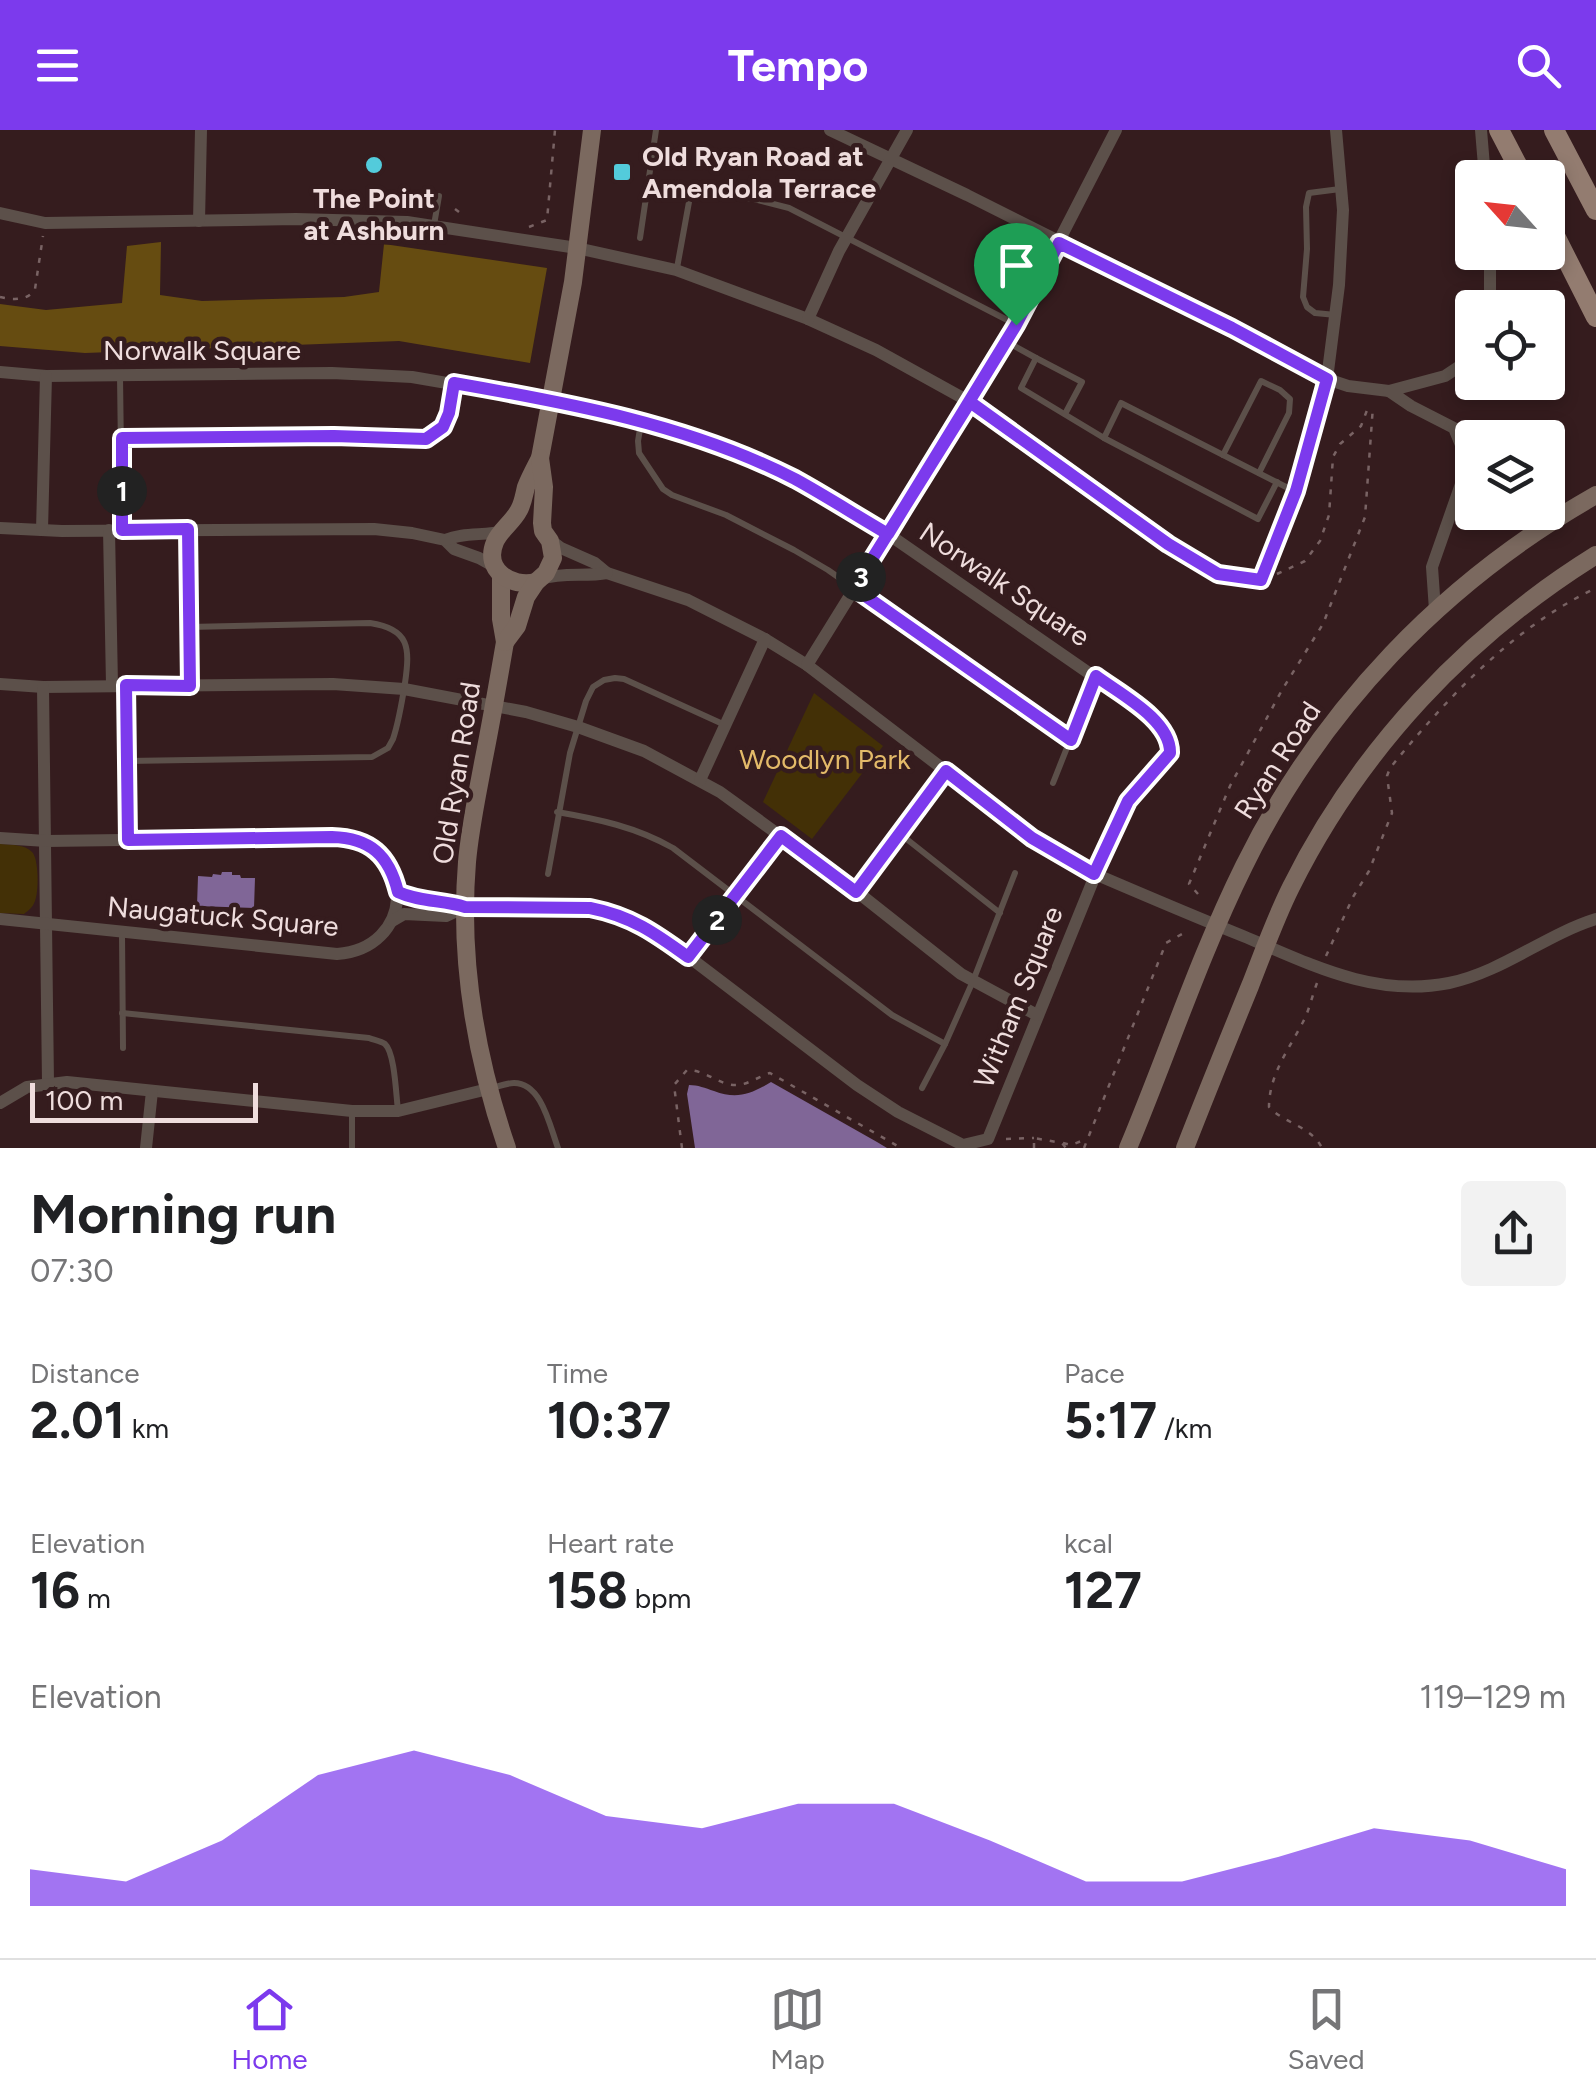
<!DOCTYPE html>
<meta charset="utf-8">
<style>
:root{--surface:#fff;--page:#f2f2f2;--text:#202124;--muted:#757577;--line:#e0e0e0;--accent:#7c3aed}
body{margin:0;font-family:Figtree,sans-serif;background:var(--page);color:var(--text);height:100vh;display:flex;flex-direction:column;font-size:38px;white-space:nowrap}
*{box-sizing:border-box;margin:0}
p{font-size:32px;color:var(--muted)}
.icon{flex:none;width:55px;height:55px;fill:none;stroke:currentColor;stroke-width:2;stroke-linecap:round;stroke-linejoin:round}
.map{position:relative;height:1018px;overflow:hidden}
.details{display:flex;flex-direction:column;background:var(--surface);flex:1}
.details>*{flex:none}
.needle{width:65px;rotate:297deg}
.tools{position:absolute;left:1455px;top:30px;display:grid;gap:20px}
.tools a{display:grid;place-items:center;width:110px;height:110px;border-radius:10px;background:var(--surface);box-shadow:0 5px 15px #0003;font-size:50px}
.scale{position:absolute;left:30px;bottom:25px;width:228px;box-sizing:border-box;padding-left:10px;border:5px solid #efdddd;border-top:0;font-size:28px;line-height:35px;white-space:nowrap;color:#efdddd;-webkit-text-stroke:8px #351c1e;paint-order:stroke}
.pin{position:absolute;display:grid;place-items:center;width:85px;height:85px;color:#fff;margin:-102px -42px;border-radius:50% 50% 50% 0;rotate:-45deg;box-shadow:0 0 10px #0007}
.pin .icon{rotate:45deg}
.km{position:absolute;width:50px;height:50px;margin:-25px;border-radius:50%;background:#222;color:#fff;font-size:28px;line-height:50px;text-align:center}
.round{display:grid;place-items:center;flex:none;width:105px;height:105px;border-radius:10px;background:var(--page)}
.summary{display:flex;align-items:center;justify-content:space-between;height:170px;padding:0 30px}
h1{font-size:55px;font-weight:700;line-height:75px}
.metrics{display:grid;grid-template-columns:repeat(3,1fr);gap:15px;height:170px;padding:10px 30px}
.metrics div{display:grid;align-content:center}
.metrics b{font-size:50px;font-weight:700}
.metrics small{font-size:28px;font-weight:400}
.metrics p{font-size:28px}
.chart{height:280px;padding:20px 30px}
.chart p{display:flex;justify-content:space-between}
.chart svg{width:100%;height:180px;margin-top:10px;fill:var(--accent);opacity:.7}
header{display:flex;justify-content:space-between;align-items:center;height:130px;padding:0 30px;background:var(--accent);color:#fff;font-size:45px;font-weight:700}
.tab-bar{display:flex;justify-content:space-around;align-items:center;height:140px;border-top:2px solid var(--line);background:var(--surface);font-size:28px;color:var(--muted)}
.tab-bar a{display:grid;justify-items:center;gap:5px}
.tab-bar .selected{color:var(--accent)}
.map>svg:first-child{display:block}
.green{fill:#433006}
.forest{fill:#664c11}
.water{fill:#806697}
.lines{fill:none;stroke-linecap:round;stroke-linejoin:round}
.path{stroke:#796364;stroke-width:2.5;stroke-dasharray:5 8;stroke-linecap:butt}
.lane{stroke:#5c504a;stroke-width:6}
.street{stroke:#5c504a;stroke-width:12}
.secondary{stroke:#7b695f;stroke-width:18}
.primary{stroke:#937c70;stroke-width:20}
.route-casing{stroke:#fff;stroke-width:20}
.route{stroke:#7c3aed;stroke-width:12}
.poi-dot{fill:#53cbdb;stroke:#351c1e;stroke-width:4}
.labels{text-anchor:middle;stroke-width:9;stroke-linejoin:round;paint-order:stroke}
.poi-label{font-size:28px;font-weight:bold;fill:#efdddd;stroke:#351c1e;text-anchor:start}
.street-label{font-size:28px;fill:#efdddd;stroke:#351c1e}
.park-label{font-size:28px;fill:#e3ba69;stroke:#351c1e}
</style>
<header><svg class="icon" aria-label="menu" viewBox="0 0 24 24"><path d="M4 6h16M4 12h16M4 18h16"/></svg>Tempo<svg class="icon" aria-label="search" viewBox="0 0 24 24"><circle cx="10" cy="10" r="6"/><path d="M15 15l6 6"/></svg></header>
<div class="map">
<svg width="1596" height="1018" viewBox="0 0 1596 1018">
<rect width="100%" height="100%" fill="#351c1e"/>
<g class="green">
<path d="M 814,563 L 883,616 L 812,709 L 763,672 Z"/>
<path d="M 0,714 C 10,715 25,714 32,722 C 39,729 39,762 35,771 C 33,777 29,780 24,784 L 0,783 Z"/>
</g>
<path class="forest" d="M 161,112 L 160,165 L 202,171 L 344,167 L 379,162 L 384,114 L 547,138 L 530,233 L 399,211 L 85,223 L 0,216 L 0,174 L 46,180 L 122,173 L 127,116 Z"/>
<g class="water">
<path d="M 222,742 L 232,742 L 232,745 L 240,745 L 241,748 L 255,748 L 254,778 L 197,776 L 198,746 L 212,747 L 213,744 L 221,745 Z"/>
<path d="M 771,952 L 877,1012 L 887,1018 L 695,1018 L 687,964 L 689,955 C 698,955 705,958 714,961 C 737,970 751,964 771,952 Z"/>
</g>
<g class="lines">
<g class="path">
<path d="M 455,79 L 463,85"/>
<path d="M 529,97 L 547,90 L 555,0"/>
<path d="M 0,167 C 13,170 28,171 35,159 L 43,106"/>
<path d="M 1277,444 L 1305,431 L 1320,411 L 1329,385 L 1333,327 L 1340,314 L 1361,296 L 1369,275"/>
<path d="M 1198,764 L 1189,754 L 1230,656 L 1282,560 L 1323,494 L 1365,387 L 1373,276"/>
<path d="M 1326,826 L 1353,767 L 1369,741 L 1392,683 L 1387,646 L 1390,638 C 1448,567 1512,498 1596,458"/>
<path d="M 1317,853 C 1312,866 1309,881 1303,892 C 1289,919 1269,945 1269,977 C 1285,994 1311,996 1322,1018"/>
<path d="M 1006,1009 L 1034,1008"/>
<path d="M 1063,1013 L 1071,1015 L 1084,1010"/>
<path d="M 682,1018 L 674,955 L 687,940 C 706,940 720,956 737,955 C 747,955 760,946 770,943 L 901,1018"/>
<path d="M 1034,1018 L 1034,1008 L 1062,1013 L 1066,1018"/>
<path d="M 1084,1018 L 1166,813 L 1182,804"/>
</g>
<g class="lane">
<path d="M 649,54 L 754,69 L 789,78 L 1015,194"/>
<path d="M 434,95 L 439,66"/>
<path d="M 640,108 L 656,0"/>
<path d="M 677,138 L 691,61"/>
<path d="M 1336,185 L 1315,183 L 1307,177 L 1303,167 L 1307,119 L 1306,77 L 1309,63 L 1340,59"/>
<path d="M 1007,212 L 1036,228 L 1021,258 L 1104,308 L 1121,273 L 1294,361"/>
<path d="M 1036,228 L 1082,252 L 1065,284"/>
<path d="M 120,246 L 122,399"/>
<path d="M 641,293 L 638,311 L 639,323 L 663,359 L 672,365 L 726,385 L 794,420 L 828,440 L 1071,610"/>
<path d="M 122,308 L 334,306 L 426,309 L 443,297 L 449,283 L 454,255"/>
<path d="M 1104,308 L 1258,389 L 1277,352"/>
<path d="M 1223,325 L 1261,251 L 1280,260 L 1290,269 L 1289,283 L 1259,343"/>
<path d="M 188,402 L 190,554"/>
<path d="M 126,556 L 128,708"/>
<path d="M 127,631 L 372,627 L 388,618 L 393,609 C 399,591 402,572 405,553 C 410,518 410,499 370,493 L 189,497"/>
<path d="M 1053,653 L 1095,547"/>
<path d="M 557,682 C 598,689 636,697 673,718 L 892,885 L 945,914 L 973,851 L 1015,743"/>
<path d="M 899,703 L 1000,783"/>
<path d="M 548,744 L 570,623 L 586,571 L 593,557 L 604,550 L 615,548 L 624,549 L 725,595"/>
<path d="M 122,804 L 123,918"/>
<path d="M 122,883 L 369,908 C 374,910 381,911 385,914 C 395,923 396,966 398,980"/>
<path d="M 922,958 L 945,914"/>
<path d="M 489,959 C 497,957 506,953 514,953 C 542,953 550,997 558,1018"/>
<path d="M 352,1018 L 352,982"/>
</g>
<g class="street">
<path d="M 830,0 L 967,65 L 1232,198 L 1327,249 L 1348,256 L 1389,261"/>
<path d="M 1481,0 L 1485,48"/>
<path d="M 0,83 L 45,93 L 296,89 L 407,92 L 577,118 L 676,140 L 808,189 L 876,220 L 970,272 L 1168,414 L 1218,444 L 1261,450 L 1295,361 L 1327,249 L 1339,155 L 1343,80 L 1336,0"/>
<path d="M 199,91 L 201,0"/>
<path d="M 1490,122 L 1490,178"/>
<path d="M 808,189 L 839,121 L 907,0"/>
<path d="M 0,242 L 46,246 L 332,243 L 412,247 L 552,271 L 641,292 L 686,306 L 717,316 L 793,348 L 888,404 L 1148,584 C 1160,595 1170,606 1170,623 L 1137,658 L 1118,689 L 988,1009 L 963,1015 L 898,982 L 857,955 L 689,827 L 633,790 L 590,778 L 465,777 C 443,770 419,772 398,761"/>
<path d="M 0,398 L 62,401 L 374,399 L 412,403 L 445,410 L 454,419 L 479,428 L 497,438"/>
<path d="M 42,400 L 46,246"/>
<path d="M 109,400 L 112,555"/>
<path d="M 549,409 L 561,418 L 595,433 L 607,443 L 688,470 L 765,509 L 807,535 L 1032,707 L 1095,744 C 1144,765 1193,786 1243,806 C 1310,834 1374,868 1449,853 C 1502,842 1545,805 1596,789"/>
<path d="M 445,410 C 464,402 484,406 504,401"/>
<path d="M 541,449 C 563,442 585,447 607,443"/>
<path d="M 1435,480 L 1432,437 L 1461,354 L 1464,336 L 1461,315 L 1454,298 L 1411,276 L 1389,261 L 1445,246 L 1472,228"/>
<path d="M 807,535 L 1007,212 L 1116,0"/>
<path d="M 0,554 L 43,557 L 333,554 L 404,559 L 526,582 L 578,597 L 644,621 L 720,662 L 856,761 L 961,844 L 1037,885"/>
<path d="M 43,557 L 48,953"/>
<path d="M 700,650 L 765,509"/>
<path d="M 0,708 L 46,711 L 343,707 C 419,721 413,819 337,824 L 0,789"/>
<path d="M 856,761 L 946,641"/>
<path d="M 392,791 L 404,784 L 446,786 L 465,777"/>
<path d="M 689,827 L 781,706"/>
<path d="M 0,973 L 27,957 L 67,952 L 352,981 L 398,981 L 488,959"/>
<path d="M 146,1018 L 152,961"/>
</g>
<g class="secondary">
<path d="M 501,445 L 501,489 L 505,512 C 498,553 491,593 483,633 C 477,666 470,698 467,732 C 459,830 475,925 507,1018"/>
<path d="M 536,452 C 511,458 483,440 495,412 C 500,400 513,392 519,380 C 523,373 524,365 526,357 C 530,347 535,338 540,328 L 573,152 L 592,0"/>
<path d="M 505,512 L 517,496 L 526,467 L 536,452 L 546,443 L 553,428 L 550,411 L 543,401 L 542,393 L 544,357 L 540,328"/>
<path d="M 1128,1018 C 1167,925 1199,827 1244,736 C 1321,579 1444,451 1596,365"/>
<path d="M 1185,1018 C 1206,964 1228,910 1250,856 C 1263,823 1275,789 1291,757 C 1359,620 1466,506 1596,425"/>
</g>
<g class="primary">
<path d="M 1499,0 L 1524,48"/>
<path d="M 1554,0 L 1596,80"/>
<path d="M 1548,92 L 1596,187"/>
</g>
</g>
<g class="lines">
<g class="route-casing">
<path id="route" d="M 1016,195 L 888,404 C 857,386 826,366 795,349 C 690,295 569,273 454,253 L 449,283 L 443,297 L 426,309 L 334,306 L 122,308 L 122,400 L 188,399 L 190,556 L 126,555 L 128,710 L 332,707 C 370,708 389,725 398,762 C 419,772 443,770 465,777 L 590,778 C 631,786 655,803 688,827 L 781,706 L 856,762 L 946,641 L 1032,708 L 1094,744 L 1128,671 L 1170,623 C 1171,590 1120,564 1096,546 L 1071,610 L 854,458 L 970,272 L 1168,414 L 1218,444 L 1261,450 L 1296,361 L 1327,249 L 1232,198 L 1059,113 L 1016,195"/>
</g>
<use href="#route" class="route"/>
</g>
<g class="poi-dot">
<circle cx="374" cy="35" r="10"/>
<rect x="612" y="32" width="20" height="20" rx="5"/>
</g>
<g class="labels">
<g class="poi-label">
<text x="642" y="36">Old Ryan Road at<tspan x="642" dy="32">Amendola Terrace</tspan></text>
<text x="374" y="78" text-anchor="middle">The Point<tspan x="374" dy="32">at Ashburn</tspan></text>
</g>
<g class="street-label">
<text x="202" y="230">Norwalk Square</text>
<text transform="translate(1005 454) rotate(34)" y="10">Norwalk Square</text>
<text transform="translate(1277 630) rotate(-57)" y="10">Ryan Road</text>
<text transform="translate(456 643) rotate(-81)" y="10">Old Ryan Road</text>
<text transform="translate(223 786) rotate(5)" y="10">Naugatuck Square</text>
<text transform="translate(1018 867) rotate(-68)" y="10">Witham Square</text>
</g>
<g class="park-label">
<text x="825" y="639">Woodlyn Park</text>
</g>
</g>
</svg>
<div class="tools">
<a><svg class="needle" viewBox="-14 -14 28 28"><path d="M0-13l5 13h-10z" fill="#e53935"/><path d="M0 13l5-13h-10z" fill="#757577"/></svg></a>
<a><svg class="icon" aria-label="locate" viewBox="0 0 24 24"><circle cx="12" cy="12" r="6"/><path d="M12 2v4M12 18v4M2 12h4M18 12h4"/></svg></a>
<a><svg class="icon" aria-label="layers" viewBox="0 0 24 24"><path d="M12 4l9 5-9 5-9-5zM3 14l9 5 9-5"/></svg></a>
</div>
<div class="scale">100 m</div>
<div class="pin" style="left:1016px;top:195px;background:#1e9e55"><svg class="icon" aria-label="arrive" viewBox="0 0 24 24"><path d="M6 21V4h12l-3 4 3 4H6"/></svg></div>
<b class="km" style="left:122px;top:361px">1</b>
<b class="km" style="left:717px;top:790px">2</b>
<b class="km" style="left:861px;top:447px">3</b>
</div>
<section class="details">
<div class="summary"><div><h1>Morning run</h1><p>07:30</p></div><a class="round"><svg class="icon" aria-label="share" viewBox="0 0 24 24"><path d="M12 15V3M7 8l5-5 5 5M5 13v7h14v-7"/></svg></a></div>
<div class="metrics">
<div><p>Distance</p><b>2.01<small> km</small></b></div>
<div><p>Time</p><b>10:37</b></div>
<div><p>Pace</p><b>5:17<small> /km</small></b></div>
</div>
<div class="metrics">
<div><p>Elevation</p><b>16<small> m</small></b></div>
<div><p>Heart rate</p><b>158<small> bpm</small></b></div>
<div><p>kcal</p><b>127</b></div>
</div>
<div class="chart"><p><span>Elevation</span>119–129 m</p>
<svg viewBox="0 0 160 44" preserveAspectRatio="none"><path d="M0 44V35L10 38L20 28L30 12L40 6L50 12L60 22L70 25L80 19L90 19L100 28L110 38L120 38L130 32L140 25L150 28L160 35V44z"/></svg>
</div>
</section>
<nav class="tab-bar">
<a class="selected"><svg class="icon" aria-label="home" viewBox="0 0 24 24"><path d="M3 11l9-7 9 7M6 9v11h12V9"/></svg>Home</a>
<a><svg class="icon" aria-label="map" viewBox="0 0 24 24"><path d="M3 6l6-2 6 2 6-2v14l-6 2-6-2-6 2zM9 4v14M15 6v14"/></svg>Map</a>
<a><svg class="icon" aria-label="saved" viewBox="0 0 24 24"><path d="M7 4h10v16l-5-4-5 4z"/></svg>Saved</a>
</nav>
